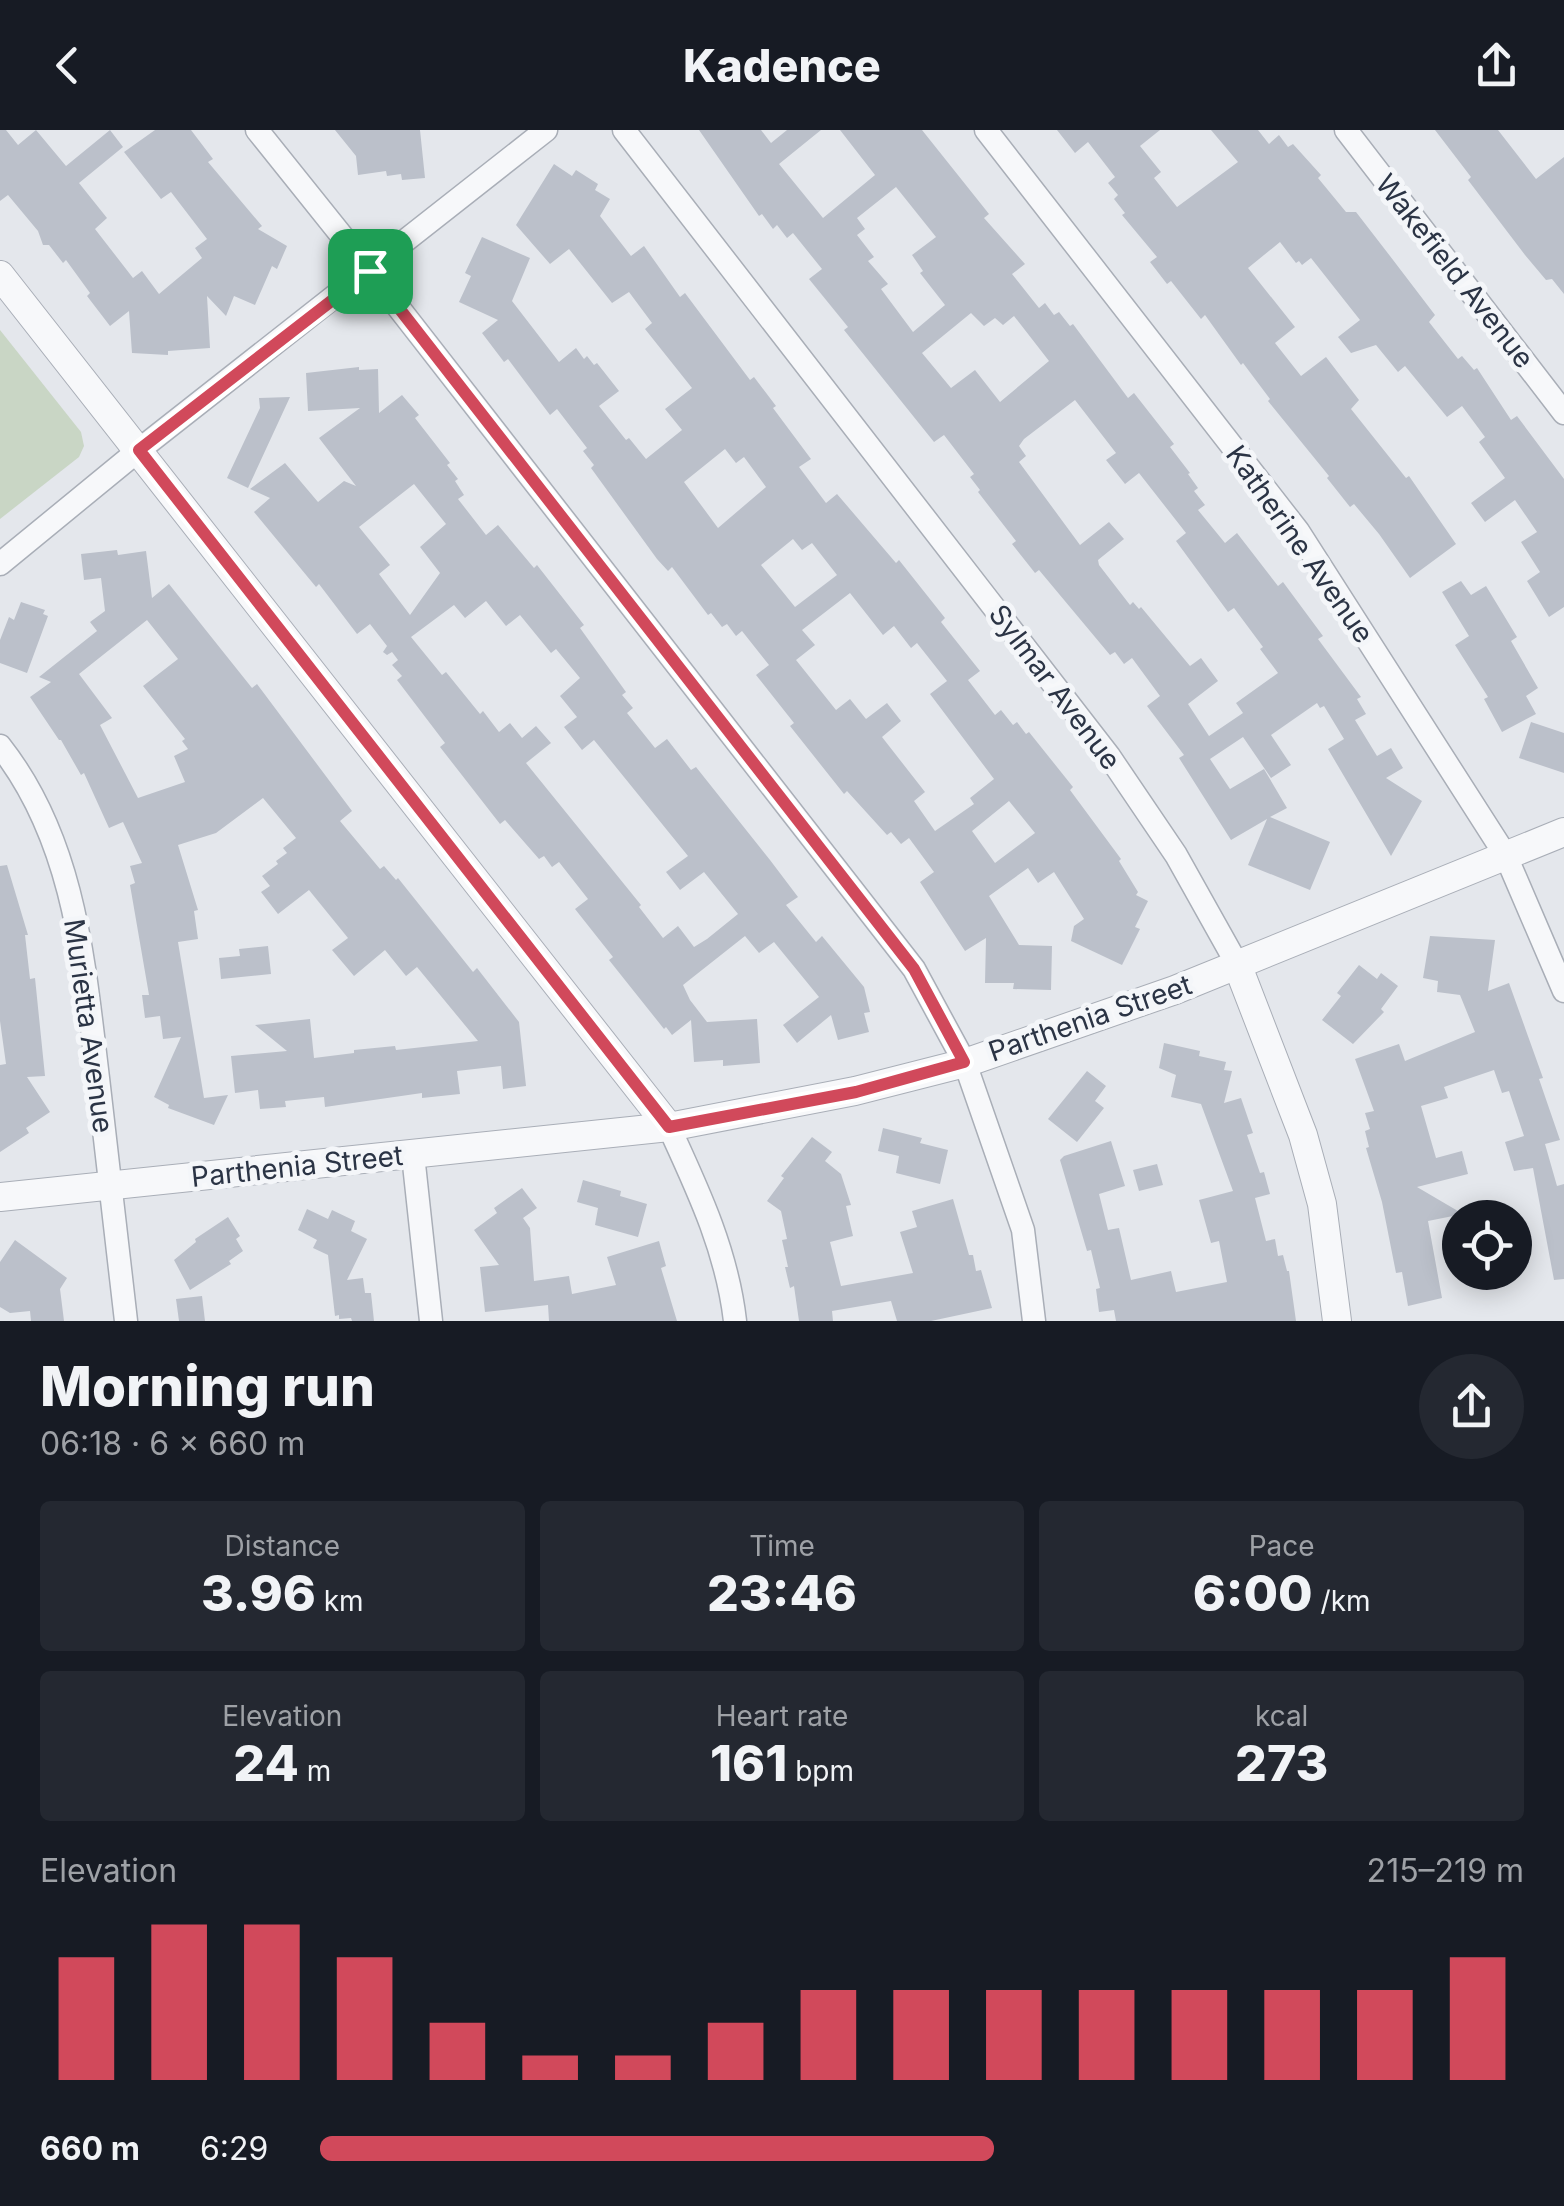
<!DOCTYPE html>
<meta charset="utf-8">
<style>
:root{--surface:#171b24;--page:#242831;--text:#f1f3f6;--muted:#9ea1a6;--accent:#d1495b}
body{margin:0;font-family:Inter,sans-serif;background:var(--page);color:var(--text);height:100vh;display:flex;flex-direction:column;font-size:38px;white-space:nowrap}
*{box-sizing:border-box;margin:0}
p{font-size:32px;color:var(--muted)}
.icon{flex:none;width:55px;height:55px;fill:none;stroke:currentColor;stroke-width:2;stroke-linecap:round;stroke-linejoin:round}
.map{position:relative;height:1191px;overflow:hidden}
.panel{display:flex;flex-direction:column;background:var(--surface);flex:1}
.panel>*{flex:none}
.fabs{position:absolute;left:1442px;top:1070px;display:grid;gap:20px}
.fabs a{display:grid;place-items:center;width:90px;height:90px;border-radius:50%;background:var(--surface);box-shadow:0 5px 25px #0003;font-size:50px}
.pin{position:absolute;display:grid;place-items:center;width:85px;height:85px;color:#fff;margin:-42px;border-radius:20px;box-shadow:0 5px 15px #0006}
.round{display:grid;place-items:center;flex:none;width:105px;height:105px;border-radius:52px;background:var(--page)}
.overview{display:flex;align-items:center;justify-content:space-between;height:170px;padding:0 40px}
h1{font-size:55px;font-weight:800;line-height:75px}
.metrics{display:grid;grid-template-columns:repeat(3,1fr);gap:15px;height:170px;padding:10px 40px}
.metrics div{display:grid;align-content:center;border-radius:10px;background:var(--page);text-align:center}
.metrics b{font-size:50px;font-weight:800}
.metrics small{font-size:28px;font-weight:400}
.metrics p{font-size:28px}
.chart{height:280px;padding:20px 40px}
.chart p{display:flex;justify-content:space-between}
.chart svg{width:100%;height:180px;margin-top:10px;stroke:var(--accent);stroke-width:6}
ul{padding:0 40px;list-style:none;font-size:32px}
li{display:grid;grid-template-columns:160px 120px 1fr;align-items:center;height:75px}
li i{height:25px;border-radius:12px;background:var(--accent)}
header{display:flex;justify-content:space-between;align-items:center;height:130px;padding:0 40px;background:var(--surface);font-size:45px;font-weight:800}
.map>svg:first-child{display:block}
.green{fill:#c9d6c5}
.building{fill:#bbc0ca;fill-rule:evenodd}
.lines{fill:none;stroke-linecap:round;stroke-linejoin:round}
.minor-casing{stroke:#a9aeb7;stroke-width:25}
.tertiary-casing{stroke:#a9aeb7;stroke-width:30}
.minor{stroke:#f7f8fa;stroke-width:22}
.tertiary{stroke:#f7f8fa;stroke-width:28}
.route-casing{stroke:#fff;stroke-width:20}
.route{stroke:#d1495b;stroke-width:12}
.labels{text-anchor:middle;stroke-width:10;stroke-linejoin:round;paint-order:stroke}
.street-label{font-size:28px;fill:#2b3445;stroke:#f4f6f9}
</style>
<header><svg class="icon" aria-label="back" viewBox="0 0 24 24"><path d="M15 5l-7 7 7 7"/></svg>Kadence<svg class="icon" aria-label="share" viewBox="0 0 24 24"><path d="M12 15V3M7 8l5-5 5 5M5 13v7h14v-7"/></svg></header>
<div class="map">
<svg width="1564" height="1191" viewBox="0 0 1564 1191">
<rect width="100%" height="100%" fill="#e4e7ec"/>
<path class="green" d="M 0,200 L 81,302 L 84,316 L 79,327 L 0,389 Z"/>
<g class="building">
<path d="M 0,0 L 6,0 L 18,15 L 36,0 L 66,36 L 110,0 L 123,17 L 79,53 L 107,88 L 95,99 L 133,148 L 142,141 L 159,164 L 202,128 L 195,118 L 207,109 L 171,62 L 161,69 L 124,22 L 155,0 L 191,0 L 213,29 L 208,32 L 262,96 L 258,99 L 287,116 L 277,139 L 272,136 L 255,175 L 234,166 L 226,186 L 207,166 L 210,218 L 168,221 L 168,225 L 132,223 L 129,181 L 110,196 L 87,166 L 90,163 L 66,130 L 63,133 L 49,115 L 43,115 L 38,101 L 8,65 L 0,71 Z"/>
<path d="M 335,0 L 420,0 L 425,48 L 402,50 L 401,44 L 387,46 L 386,41 L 358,45 L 356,26 Z"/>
<path d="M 699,0 L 761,0 L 771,13 L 787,0 L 821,0 L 779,34 L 823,88 L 875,45 L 840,0 L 922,0 L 989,84 L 984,88 L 1025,134 L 1012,144 L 1039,178 L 1045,173 L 1054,185 L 1059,182 L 1070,196 L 1073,194 L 1128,268 L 1134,263 L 1174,314 L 1170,317 L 1190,343 L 1188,344 L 1198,358 L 1194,361 L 1205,375 L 1198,380 L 1225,413 L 1237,403 L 1278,456 L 1283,452 L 1323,506 L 1318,509 L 1361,567 L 1357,569 L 1366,584 L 1355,590 L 1377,626 L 1391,618 L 1403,638 L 1386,648 L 1422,671 L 1391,726 L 1328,619 L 1344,609 L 1324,576 L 1320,578 L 1317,573 L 1271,605 L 1291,635 L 1271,648 L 1243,607 L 1210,629 L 1230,659 L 1264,639 L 1287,678 L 1270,687 L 1330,712 L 1310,760 L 1248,735 L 1267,689 L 1231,710 L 1179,628 L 1184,625 L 1147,576 L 1160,566 L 1132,528 L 1124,534 L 1115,522 L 1110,525 L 1039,440 L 1035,443 L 1012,414 L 1016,411 L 978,362 L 980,360 L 970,347 L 974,344 L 944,305 L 934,312 L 844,200 L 848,197 L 809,149 L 822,139 L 793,103 L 787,108 L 777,95 L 773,99 L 762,84 L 759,86 ZM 896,57 L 936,107 L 912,125 L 923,141 L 920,143 L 945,175 L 913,202 L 881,159 L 888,154 L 868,131 L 874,127 L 857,105 L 865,99 L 857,88 ZM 971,183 L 984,196 L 995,188 L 1003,195 L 1014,186 L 1049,231 L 1000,272 L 975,240 L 951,258 L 922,223 ZM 1075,270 L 1116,323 L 1106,330 L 1125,354 L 1139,343 L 1186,403 L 1176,411 L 1228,482 L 1234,478 L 1263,517 L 1260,519 L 1278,543 L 1236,573 L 1243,583 L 1209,606 L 1188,574 L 1218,551 L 1201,528 L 1190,536 L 1141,477 L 1139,479 L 1133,472 L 1130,475 L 1099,435 L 1098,430 L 1124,409 L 1109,392 L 1080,415 L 1019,332 L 1026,326 L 1019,316 L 1024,309 Z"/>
<path d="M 1057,0 L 1160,0 L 1140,16 L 1161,42 L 1154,48 L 1177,77 L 1238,32 L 1211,0 L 1258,0 L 1269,14 L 1279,5 L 1288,17 L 1293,14 L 1321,45 L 1318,48 L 1346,82 L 1356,82 L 1390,126 L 1435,185 L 1429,192 L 1458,229 L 1462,226 L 1474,240 L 1477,238 L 1511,290 L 1517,286 L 1564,349 L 1564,477 L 1549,487 L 1527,451 L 1540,442 L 1521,412 L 1537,402 L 1515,370 L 1485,392 L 1471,373 L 1505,348 L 1479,312 L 1485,307 L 1462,276 L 1447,287 L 1405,236 L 1398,242 L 1376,215 L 1351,223 L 1338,207 L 1360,190 L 1311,128 L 1302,135 L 1299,131 L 1296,133 L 1280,112 L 1248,138 L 1295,197 L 1275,213 L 1301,246 L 1326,227 L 1359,270 L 1351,279 L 1406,348 L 1409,346 L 1456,414 L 1410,448 L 1379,404 L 1354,374 L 1350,377 L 1327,348 L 1329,346 L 1268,271 L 1270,269 L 1243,233 L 1241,235 L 1205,185 L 1201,189 L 1171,151 L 1167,154 L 1150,132 L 1157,127 L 1122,85 L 1125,83 L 1114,69 L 1118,65 L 1108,53 L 1115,47 L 1088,12 L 1075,23 Z"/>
<path d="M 1435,0 L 1498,0 L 1536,49 L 1564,27 L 1564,164 L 1552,149 L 1546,150 L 1525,125 L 1468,50 L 1471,47 Z"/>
<path d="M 554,34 L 572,46 L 576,40 L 598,54 L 595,60 L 610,69 L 600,86 L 631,126 L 644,116 L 680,167 L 685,163 L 750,250 L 754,247 L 776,276 L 773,278 L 811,329 L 799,337 L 826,373 L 837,364 L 896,433 L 899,430 L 945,488 L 941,492 L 980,541 L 968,550 L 995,585 L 1001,580 L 1013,595 L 1017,592 L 1026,604 L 1029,602 L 1073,657 L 1070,660 L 1121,729 L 1119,731 L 1138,762 L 1136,765 L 1148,771 L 1135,797 L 1140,799 L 1122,835 L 1071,811 L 1074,796 L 1084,789 L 1054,742 L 1038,753 L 1028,738 L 989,766 L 1019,815 L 1052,816 L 1051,860 L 1013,859 L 1014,853 L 985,853 L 986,808 L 965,821 L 920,752 L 934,742 L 909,708 L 901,714 L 891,702 L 887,705 L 847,661 L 844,664 L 790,596 L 794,593 L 756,545 L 769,535 L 742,501 L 736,506 L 727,494 L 722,497 L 711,483 L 708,485 L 672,437 L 668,441 L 657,429 L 591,338 L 594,335 L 583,321 L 587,318 L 557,279 L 550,285 L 508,229 L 504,232 L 482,203 L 498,190 L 459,172 L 471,146 L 465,143 L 482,107 L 530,128 L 512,171 L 559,232 L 576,218 L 584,229 L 587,226 L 594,235 L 597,233 L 619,261 L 599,276 L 626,310 L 629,308 L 646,329 L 682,300 L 665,279 L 692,258 L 645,199 L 652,193 L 629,162 L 612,173 L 569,119 L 550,134 L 516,95 ZM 725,319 L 736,333 L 744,327 L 766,357 L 718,398 L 684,352 ZM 793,409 L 802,420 L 812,413 L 837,445 L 795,477 L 761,435 ZM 850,463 L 883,505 L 894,496 L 911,518 L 917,513 L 947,551 L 930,564 L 994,649 L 970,668 L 974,674 L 935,701 L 914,671 L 925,662 L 882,607 L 901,591 L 887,573 L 866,589 L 850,569 L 836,580 L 796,530 L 815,515 L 802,500 ZM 1009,671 L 1035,703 L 995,733 L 972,701 Z"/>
<path d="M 359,237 L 359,240 L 378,239 L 379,283 L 402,265 L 419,285 L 415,288 L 450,333 L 447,335 L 458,349 L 455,351 L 464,365 L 458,369 L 486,405 L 498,395 L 534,438 L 537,435 L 584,495 L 580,498 L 626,562 L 622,565 L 633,578 L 627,583 L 655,618 L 667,609 L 691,640 L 696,637 L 770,730 L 798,767 L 786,775 L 816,812 L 822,806 L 864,857 L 870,882 L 864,883 L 869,902 L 838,910 L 831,885 L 797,913 L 783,895 L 819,867 L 774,812 L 759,823 L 745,806 L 683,855 L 690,870 L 707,892 L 757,889 L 760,933 L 723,936 L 723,930 L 694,932 L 691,890 L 672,905 L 666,897 L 664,899 L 609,830 L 613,827 L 575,779 L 588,769 L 559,732 L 552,737 L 544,726 L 539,729 L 505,690 L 500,694 L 440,617 L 445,613 L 397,550 L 402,546 L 392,535 L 398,530 L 392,522 L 387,525 L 383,522 L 387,516 L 370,494 L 357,504 L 319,454 L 316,457 L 254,382 L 270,368 L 250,359 L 285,333 L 318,372 L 344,351 L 356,356 L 319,308 L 360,278 L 308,281 L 306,243 ZM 414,354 L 446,394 L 420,417 L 440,443 L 410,485 L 379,444 L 390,435 L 359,397 ZM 486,471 L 506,496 L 520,485 L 551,523 L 556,519 L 580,548 L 560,566 L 577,587 L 564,597 L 582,620 L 594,610 L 688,726 L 666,742 L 680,760 L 704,742 L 738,784 L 707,809 L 694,817 L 678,796 L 663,808 L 639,777 L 641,775 L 526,633 L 551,613 L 536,596 L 522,608 L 510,593 L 499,602 L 483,581 L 480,584 L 446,542 L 442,545 L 411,507 L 454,475 L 465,488 Z"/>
<path d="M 290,267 L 248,358 L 227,348 L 260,278 L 259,268 Z"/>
<path d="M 117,420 L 118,425 L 146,421 L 152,468 L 169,454 L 252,558 L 257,554 L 352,681 L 340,691 L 380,739 L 384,736 L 396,750 L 398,748 L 473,842 L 477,838 L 519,892 L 526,956 L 503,959 L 501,936 L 457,941 L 460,964 L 422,968 L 422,963 L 325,977 L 324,967 L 285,971 L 286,977 L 260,979 L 258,960 L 235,963 L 231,926 L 287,921 L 255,895 L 310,889 L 314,928 L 354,923 L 354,920 L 395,916 L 396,920 L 478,911 L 417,837 L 406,846 L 385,820 L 354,846 L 332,820 L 348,808 L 309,760 L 278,784 L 261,762 L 270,756 L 262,746 L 278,734 L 276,731 L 287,723 L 283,718 L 296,708 L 263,668 L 216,703 L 178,715 L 198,780 L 194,781 L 198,809 L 178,812 L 204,968 L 228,965 L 214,995 L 168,978 L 169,975 L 154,967 L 181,907 L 163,909 L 160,886 L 145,888 L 142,865 L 149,865 L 130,755 L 135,753 L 130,736 L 142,733 L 123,692 L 109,698 L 84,643 L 81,645 L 61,610 L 59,610 L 30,567 L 51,552 L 39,547 L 97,501 L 90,492 L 105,481 L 101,448 L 84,450 L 81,424 ZM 147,490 L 178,529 L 143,556 L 185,609 L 182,611 L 188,619 L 174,626 L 185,652 L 138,668 L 100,595 L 112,588 L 79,544 Z"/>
<path d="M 1461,451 L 1471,465 L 1486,456 L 1517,507 L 1511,511 L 1538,558 L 1526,566 L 1536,584 L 1502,602 L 1484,569 L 1488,567 L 1455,515 L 1469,506 L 1442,462 Z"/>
<path d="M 21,472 L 45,480 L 43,484 L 48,486 L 27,543 L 0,533 L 0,510 L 9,487 L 14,490 Z"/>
<path d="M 1531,592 L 1564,603 L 1564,643 L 1519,628 Z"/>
<path d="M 7,735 L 28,805 L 25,805 L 30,849 L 35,848 L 45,946 L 27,947 L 50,982 L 26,998 L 29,1003 L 0,1022 L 0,935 L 6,934 L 0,891 L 0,736 Z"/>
<path d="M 1430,806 L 1495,810 L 1488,861 L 1509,853 L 1543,948 L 1539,949 L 1560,1010 L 1545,1014 L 1557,1056 L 1564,1054 L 1564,1149 L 1554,1150 L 1533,1038 L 1514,1041 L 1505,1012 L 1524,1006 L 1509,961 L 1502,963 L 1494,940 L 1444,957 L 1448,968 L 1421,976 L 1436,1028 L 1462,1021 L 1468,1044 L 1417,1057 L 1463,1084 L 1428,1091 L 1442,1168 L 1408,1176 L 1402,1142 L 1396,1143 L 1382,1072 L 1366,1018 L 1369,1017 L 1365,1001 L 1370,999 L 1365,983 L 1374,981 L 1355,929 L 1399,914 L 1405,931 L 1475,902 L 1460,865 L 1437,862 L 1438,851 L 1423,848 Z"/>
<path d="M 268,816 L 271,844 L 221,849 L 219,828 L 240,826 L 239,819 Z"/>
<path d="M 1359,835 L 1377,849 L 1381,843 L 1398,856 L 1381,879 L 1384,882 L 1353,914 L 1322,890 L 1341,866 L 1337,863 Z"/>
<path d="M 1164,913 L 1200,921 L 1199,926 L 1226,932 L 1224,940 L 1232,941 L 1224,973 L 1241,968 L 1253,1003 L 1247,1005 L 1260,1043 L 1264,1042 L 1270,1064 L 1255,1068 L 1266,1111 L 1275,1109 L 1278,1126 L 1283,1125 L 1287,1141 L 1289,1141 L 1296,1191 L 1116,1191 L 1114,1180 L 1099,1182 L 1096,1159 L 1100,1158 L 1091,1120 L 1087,1121 L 1060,1030 L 1064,1026 L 1111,1011 L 1125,1056 L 1099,1064 L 1108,1100 L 1119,1098 L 1131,1150 L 1171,1141 L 1176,1162 L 1227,1152 L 1219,1111 L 1211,1113 L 1199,1070 L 1233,1061 L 1201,974 L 1171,967 L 1176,945 L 1159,938 Z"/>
<path d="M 1087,941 L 1106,956 L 1095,971 L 1104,978 L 1077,1012 L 1048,989 Z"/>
<path d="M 883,998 L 922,1008 L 920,1013 L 948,1020 L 940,1054 L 896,1043 L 899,1026 L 878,1021 Z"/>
<path d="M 812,1007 L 832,1022 L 825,1031 L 841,1044 L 851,1075 L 846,1076 L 853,1106 L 830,1112 L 841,1156 L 913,1143 L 900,1102 L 917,1097 L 912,1081 L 953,1069 L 969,1125 L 973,1125 L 976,1141 L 981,1140 L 992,1178 L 931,1191 L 897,1191 L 891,1171 L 832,1181 L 833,1191 L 799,1191 L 794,1156 L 790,1158 L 785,1137 L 788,1137 L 782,1110 L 787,1109 L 781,1081 L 767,1071 L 784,1048 L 781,1046 Z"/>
<path d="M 1157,1034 L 1163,1055 L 1139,1061 L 1133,1040 Z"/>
<path d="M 583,1050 L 621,1061 L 620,1066 L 647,1074 L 638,1107 L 595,1095 L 598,1078 L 577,1072 Z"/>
<path d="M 522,1058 L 537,1078 L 523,1088 L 530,1098 L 534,1151 L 569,1146 L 572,1164 L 616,1155 L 607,1127 L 659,1111 L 666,1136 L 661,1138 L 677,1191 L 549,1191 L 548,1175 L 485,1182 L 480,1137 L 499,1135 L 474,1100 L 497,1083 L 494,1078 Z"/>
<path d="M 307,1079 L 328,1089 L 332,1080 L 355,1091 L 351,1101 L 367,1109 L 347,1150 L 363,1148 L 365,1163 L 371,1163 L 374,1191 L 352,1191 L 351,1188 L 339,1189 L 339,1185 L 335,1186 L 328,1125 L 313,1118 L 317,1110 L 298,1100 Z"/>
<path d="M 228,1087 L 240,1106 L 236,1109 L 243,1121 L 229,1131 L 231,1134 L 190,1160 L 174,1130 L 196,1112 L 195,1109 Z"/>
<path d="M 15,1110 L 67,1148 L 60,1159 L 64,1191 L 31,1191 L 30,1181 L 10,1183 L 0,1177 L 0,1132 Z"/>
<path d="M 202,1166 L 205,1191 L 179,1191 L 176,1169 Z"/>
</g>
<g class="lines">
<g class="minor-casing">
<g id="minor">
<path d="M 257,0 L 370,141 L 914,839 L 965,933 L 1023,1100 L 1034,1191"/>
<path d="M 624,0 L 1109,626 L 1176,725 L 1237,834"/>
<path d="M 986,0 L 1298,401 L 1506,726 L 1564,861"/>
<path d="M 1346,0 L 1564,283"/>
<path d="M 0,434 L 139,320 L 546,0"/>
<path d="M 0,616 C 75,711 84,833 98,948 C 108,1029 117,1110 126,1191"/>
<path d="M 669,997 C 698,1060 727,1121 735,1191"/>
<path d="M 413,1025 L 431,1191"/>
</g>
</g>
<g class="tertiary-casing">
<g id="tertiary">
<path d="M 0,145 L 669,997"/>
<path d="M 1237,834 L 1303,1005 L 1322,1074 L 1337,1191"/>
<path d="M 0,1067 L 669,997 L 855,961 L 965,933 L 1175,860 L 1564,702"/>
</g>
</g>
<use href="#minor" class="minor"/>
<use href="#tertiary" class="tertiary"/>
</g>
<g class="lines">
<g class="route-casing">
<path id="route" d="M 370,141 L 914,839 L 964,932 L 856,962 L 669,997 L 139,320 Z"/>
</g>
<use href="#route" class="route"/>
</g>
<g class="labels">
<g class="street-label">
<text transform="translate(1455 141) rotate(52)" y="10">Wakefield Avenue</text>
<text transform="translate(1300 414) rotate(55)" y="10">Katherine Avenue</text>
<text transform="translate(1055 557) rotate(53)" y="10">Sylmar Avenue</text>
<text transform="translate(1090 888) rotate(-19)" y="10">Parthenia Street</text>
<text transform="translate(89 896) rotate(82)" y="10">Murietta Avenue</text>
<text transform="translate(297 1036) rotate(-6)" y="10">Parthenia Street</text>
</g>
</g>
</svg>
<div class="fabs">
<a><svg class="icon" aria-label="locate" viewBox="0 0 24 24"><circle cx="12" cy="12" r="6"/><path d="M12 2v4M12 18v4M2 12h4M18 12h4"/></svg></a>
</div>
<div class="pin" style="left:370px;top:141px;background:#1e9e55"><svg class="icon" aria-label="arrive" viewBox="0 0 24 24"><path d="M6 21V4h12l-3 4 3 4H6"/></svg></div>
</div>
<section class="panel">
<div class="overview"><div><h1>Morning run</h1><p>06:18 · 6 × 660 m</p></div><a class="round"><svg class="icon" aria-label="share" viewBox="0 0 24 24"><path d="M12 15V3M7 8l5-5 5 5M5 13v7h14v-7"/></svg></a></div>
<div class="metrics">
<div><p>Distance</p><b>3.96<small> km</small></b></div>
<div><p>Time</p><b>23:46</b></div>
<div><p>Pace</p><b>6:00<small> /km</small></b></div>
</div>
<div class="metrics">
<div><p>Elevation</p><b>24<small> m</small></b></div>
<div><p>Heart rate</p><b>161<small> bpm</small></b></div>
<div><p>kcal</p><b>273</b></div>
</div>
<div class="chart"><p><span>Elevation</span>215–219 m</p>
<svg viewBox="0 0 160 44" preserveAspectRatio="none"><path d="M5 44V14M15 44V6M25 44V6M35 44V14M45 44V30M55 44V38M65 44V38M75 44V30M85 44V22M95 44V22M105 44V22M115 44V22M125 44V22M135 44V22M145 44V22M155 44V14"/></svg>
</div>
<ul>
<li><b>660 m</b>6:29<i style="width:56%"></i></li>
</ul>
</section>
